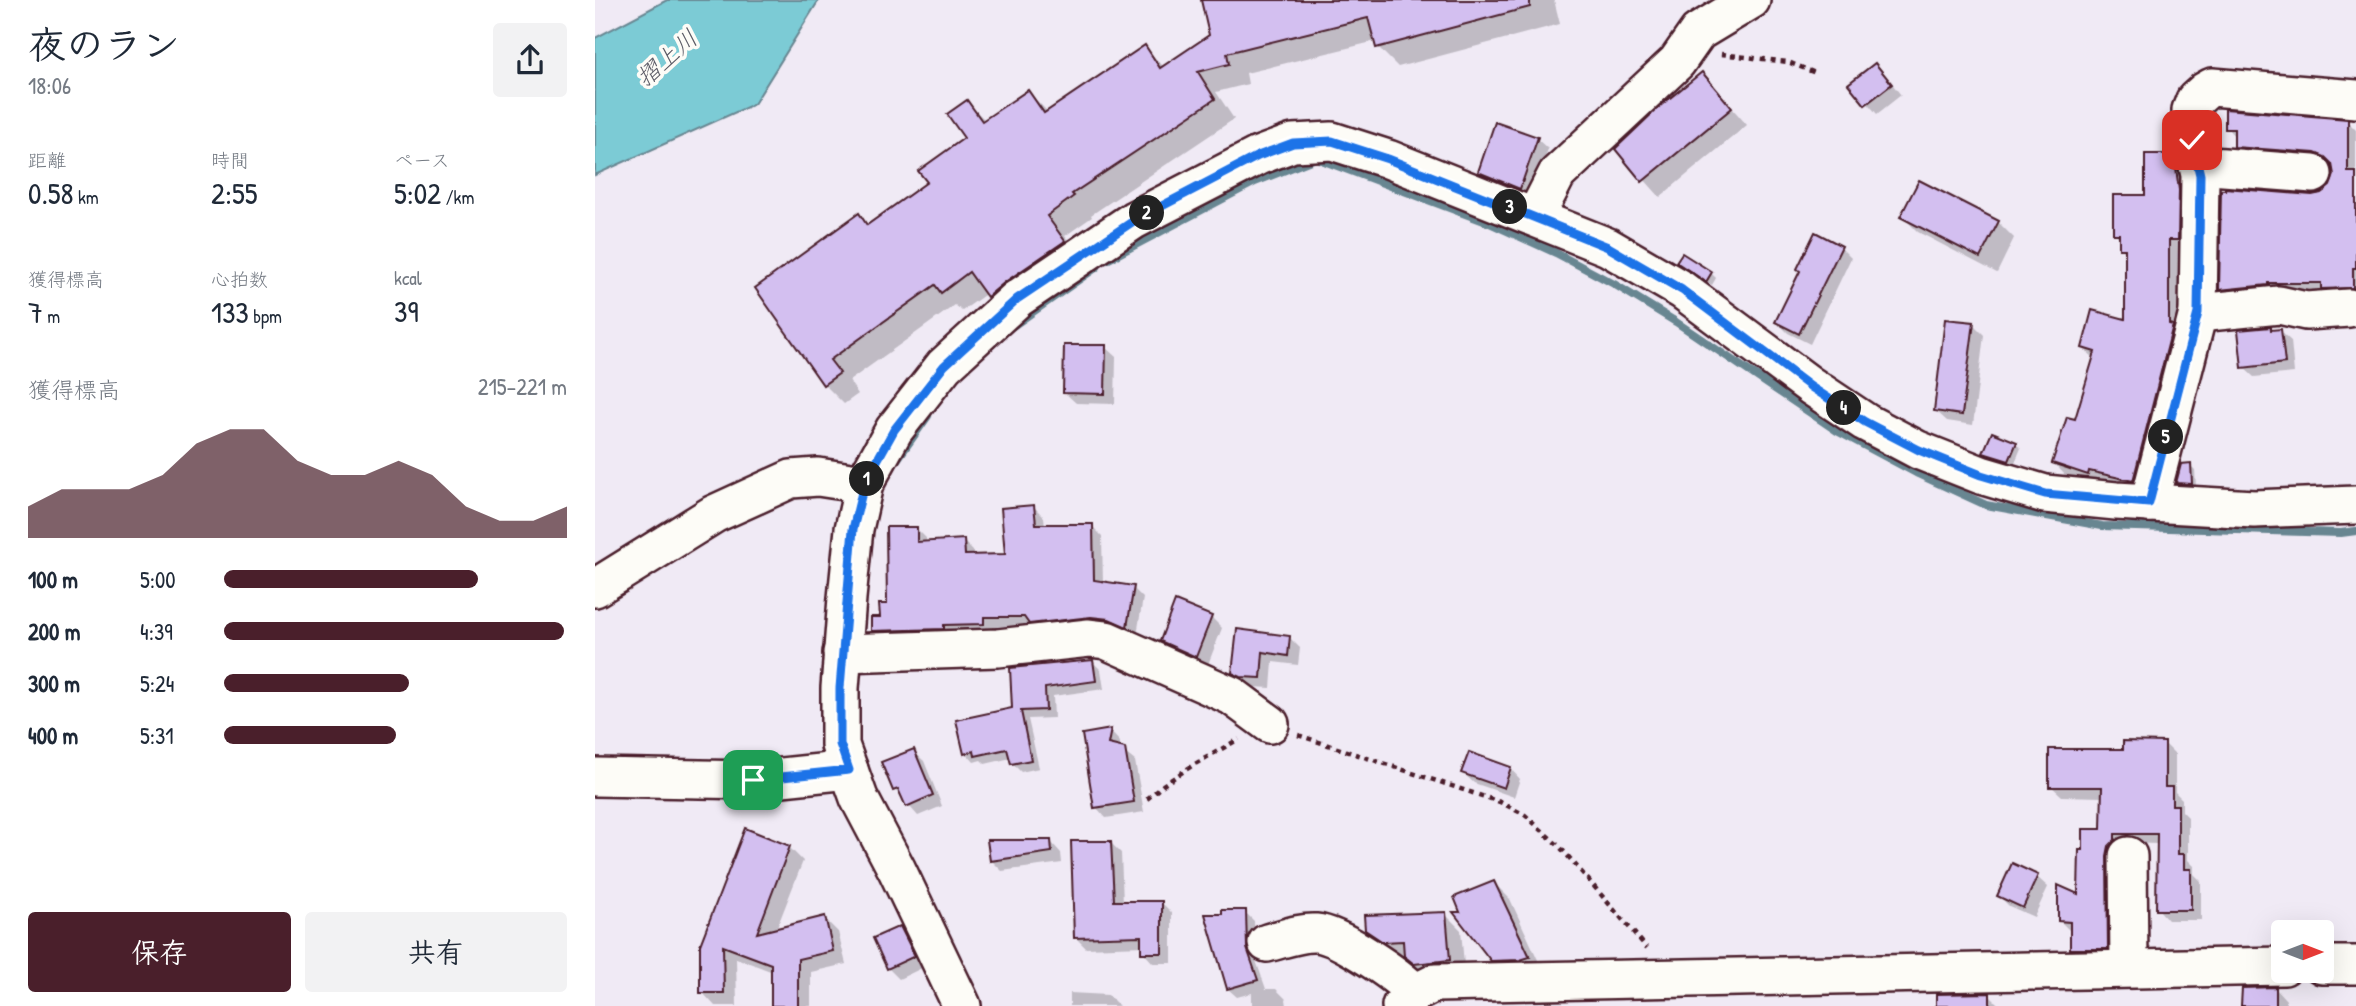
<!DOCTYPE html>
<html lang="ja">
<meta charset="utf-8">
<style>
:root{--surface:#fff;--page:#f2f2f3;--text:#1f2937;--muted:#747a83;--accent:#4a1f2b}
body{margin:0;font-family:"Patrick Hand","Klee One",sans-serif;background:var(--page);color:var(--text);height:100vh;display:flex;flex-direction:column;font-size:26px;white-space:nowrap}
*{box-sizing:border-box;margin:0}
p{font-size:23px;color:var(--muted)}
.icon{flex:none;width:38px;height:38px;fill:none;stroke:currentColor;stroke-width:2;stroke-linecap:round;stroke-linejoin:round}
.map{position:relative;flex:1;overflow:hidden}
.side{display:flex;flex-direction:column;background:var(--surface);width:595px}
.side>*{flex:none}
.needle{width:46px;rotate:90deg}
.tools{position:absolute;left:1676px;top:920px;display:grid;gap:14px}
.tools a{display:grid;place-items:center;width:63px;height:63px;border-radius:7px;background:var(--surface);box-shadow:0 7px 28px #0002;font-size:35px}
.pin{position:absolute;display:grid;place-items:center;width:60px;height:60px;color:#fff;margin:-30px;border-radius:14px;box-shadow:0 4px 10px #0006}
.km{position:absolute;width:35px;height:35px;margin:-18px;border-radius:50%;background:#222;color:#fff;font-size:19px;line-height:35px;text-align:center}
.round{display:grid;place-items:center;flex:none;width:74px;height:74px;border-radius:7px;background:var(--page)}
.overview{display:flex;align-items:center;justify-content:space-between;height:119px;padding:0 28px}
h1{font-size:38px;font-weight:600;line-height:52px}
.stats{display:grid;grid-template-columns:repeat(3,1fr);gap:10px;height:119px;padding:7px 28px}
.stats div{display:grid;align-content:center}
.stats b{font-size:30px;font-weight:600}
.stats small{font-size:19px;font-weight:400}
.stats p{font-size:19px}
.chart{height:196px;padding:14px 28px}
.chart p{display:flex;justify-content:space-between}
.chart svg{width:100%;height:126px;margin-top:7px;fill:var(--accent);opacity:.7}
.action{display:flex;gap:14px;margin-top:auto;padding:14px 28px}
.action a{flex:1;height:80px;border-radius:7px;background:var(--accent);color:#fff;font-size:28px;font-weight:600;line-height:80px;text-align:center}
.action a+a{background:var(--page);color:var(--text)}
ul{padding:0 28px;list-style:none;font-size:23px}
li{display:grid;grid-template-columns:112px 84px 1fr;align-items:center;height:52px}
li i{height:18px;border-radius:9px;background:var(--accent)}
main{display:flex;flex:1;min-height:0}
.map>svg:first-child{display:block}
.water{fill:#7bcbd5;stroke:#678691;stroke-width:2}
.shadow{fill:#0003}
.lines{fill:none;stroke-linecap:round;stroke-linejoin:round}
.stream{stroke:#678691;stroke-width:8}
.building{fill:#d3bff0;stroke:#4a1f2b;stroke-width:2}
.minor-casing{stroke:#4a1f2b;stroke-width:42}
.path{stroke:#4a1f2b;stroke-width:4.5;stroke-dasharray:5 5;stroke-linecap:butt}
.minor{stroke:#fdfcf7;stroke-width:37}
.route-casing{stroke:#fff;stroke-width:14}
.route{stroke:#1a73e8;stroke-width:9}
.labels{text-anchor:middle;stroke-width:7;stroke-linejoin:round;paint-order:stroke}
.water-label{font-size:24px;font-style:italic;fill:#5b5b66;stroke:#fdfcf7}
</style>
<main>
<section class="side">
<div class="overview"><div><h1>夜のラン</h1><p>18:06</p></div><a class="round"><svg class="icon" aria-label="share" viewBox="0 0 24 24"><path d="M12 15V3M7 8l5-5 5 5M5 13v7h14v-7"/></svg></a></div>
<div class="stats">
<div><p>距離</p><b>0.58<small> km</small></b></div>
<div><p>時間</p><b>2:55</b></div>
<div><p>ペース</p><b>5:02<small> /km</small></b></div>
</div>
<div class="stats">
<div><p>獲得標高</p><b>7<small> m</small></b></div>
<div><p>心拍数</p><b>133<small> bpm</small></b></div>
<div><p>kcal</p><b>39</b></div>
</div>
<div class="chart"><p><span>獲得標高</span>215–221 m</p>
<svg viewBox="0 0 160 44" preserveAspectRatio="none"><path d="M0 44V33L10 27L20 27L30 27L40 22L50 11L60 6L70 6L80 17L90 22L100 22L110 17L120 22L130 33L140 38L150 38L160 33V44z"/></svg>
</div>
<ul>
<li><b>100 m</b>5:00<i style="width:74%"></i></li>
<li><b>200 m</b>4:39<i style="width:99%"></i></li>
<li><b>300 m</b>5:24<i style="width:54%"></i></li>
<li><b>400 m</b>5:31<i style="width:50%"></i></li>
</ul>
<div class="action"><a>保存</a><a>共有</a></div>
</section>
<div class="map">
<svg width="1761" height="1006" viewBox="0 0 1761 1006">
<rect width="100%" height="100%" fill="#f0eaf5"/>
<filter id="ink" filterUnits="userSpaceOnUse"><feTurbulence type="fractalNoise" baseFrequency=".0143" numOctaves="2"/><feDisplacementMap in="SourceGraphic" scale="14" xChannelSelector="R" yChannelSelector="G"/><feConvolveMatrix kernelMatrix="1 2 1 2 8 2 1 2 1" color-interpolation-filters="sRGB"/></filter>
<g filter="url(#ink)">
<path class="water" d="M 72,0 L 224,0 L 159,104 L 0,175 L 0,38 Z"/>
<g class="shadow">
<path d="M 614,0 L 959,0 L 965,24 L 803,67 L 783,47 L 781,41 L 651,73 L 653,84 L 621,92 L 639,119 L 496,215 L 497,217 L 470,236 L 488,262 L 414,316 L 392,293 L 367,311 L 360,305 L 254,381 L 263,394 L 249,404 L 229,384 L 264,216 L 274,226 L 334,183 L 371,138 L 372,102 L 391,121 L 433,92 L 453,112 L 550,48 L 569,67 L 616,36 Z"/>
<path d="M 1107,74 L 1152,125 L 1065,197 L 1022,149 Z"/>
<path d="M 1290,75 L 1306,95 L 1282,114 L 1256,84 Z"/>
<path d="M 1752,121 L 1761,130 L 1761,298 L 1637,300 L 1626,289 L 1716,197 L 1727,195 L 1737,186 L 1741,176 L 1739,166 L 1732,163 L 1651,157 L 1640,146 L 1640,137 L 1632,128 Z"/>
<path d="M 942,139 L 953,149 L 935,198 L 895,182 L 885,172 Z"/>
<path d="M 1578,156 L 1590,168 L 1594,251 L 1585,251 L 1585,334 L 1550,492 L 1504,486 L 1470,475 L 1459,463 L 1481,422 L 1500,359 L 1488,348 L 1532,321 L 1532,254 L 1526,248 L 1526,240 L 1520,233 L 1552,196 Z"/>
<path d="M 1307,216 L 1403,222 L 1419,238 L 1402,273 L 1323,232 Z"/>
<path d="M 1246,248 L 1256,258 L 1215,344 L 1193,333 L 1182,322 Z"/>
<path d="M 1083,262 L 1116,273 L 1121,278 L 1117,285 Z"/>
<path d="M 1378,324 L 1389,335 L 1378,425 L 1352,421 L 1341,411 Z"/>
<path d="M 1675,329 L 1678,331 L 1685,331 L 1696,341 L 1699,373 L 1659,377 L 1648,367 Z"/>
<path d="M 510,347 L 521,357 L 520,404 L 481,403 L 470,393 Z"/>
<path d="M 1421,444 L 1426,448 L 1419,465 L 1395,457 L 1390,453 Z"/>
<path d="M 1595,465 L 1600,470 L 1601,488 L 1587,488 L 1583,483 Z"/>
<path d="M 439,507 L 449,517 L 450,526 L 497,526 L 507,536 L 508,583 L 538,588 L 548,598 L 542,635 L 438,626 L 399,627 L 399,634 L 288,640 L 278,630 L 293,606 L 321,528 L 331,538 L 331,543 L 368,541 L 378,551 L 379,557 L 412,555 Z"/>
<path d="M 616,617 L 627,628 L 612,667 L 577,651 L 567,640 Z"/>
<path d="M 643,631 L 694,637 L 705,648 L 703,665 L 678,662 L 676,688 L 658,687 L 650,683 L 639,672 Z"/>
<path d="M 497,661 L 506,670 L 509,689 L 458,696 L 459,718 L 433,719 L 444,768 L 426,772 L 417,763 L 416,758 L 390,764 L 386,760 L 379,762 L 371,753 L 419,710 L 417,669 Z"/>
<path d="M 515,731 L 525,742 L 525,749 L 540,761 L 549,812 L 511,818 L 501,807 Z"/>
<path d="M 1570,744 L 1580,754 L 1580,792 L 1587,799 L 1587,811 L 1593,817 L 1593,860 L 1599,866 L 1599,874 L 1606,881 L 1606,920 L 1573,920 L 1563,909 L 1563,844 L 1530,843 L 1523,958 L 1487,959 L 1477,949 L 1475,931 L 1465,921 L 1485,897 L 1490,851 L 1508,831 L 1508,797 L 1467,796 L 1456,786 L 1529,751 Z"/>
<path d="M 318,751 L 329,761 L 347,806 L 323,816 L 300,790 L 289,763 Z"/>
<path d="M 915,768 L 925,779 L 919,797 L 879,783 L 868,773 Z"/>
<path d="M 456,842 L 466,853 L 467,863 L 407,871 L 397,861 Z"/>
<path d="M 516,843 L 526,853 L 528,903 L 567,903 L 577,913 L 577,963 L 558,963 L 548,952 L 548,946 L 491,948 L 481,938 Z"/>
<path d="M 194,847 L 208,861 L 181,930 L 229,918 L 243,932 L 251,964 L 216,972 L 216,1006 L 178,1006 L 178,972 L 141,958 L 142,1006 L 120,1006 L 107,992 L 106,945 Z"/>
<path d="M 1442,877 L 1453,887 L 1439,917 L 1414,906 L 1404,896 Z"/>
<path d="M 899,883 L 915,899 L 949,973 L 914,976 L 897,960 L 867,913 Z"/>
<path d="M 650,912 L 659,921 L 660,958 L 671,989 L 681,989 L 691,999 L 692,1006 L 657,1006 L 657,993 L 642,997 L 633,989 Z"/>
<path d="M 850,914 L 866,930 L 870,976 L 827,972 L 812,957 L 806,957 L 788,946 L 771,930 Z"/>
<path d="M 305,928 L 316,938 L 329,967 L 304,979 L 293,968 Z"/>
<path d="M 1681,989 L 1691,1000 L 1691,1006 L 1648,1006 Z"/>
<path d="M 475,993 L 513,995 L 524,1006 L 475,1006 Z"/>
<path d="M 1394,995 L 1405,1006 L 1343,1006 Z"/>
</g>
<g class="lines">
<g class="stream">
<path d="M 512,260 L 660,182 L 721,158 L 897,224 L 961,253 L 1019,284 L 1081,322 L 1242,431 L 1321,473 L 1391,505 L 1507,526 L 1746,533 L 1761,531"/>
<path d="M 418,326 L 502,267"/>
<path d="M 302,460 L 333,416"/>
</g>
</g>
<g class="building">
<path d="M 606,0 L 935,0 L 935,7 L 781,48 L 773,18 L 632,53 L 634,64 L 603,72 L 620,99 L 477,194 L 479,196 L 452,216 L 470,241 L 410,282 L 392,297 L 374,272 L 346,293 L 340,285 L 235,360 L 245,373 L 228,385 L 160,288 L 264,213 L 272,225 L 332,182 L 323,171 L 369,138 L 352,114 L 372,100 L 387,121 L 433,90 L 449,113 L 550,45 L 565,68 L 614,35 Z"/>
<path d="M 1280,63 L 1297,84 L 1270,105 L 1253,84 Z"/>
<path d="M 1107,72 L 1137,108 L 1047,182 L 1020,149 L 1064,107 Z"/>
<path d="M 1630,109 L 1753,119 L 1753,172 L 1761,172 L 1761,268 L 1758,268 L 1758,288 L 1726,289 L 1726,283 L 1673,283 L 1673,285 L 1624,290 L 1626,190 L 1630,190 L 1630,188 L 1717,195 L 1726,193 L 1735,186 L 1739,175 L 1737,164 L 1730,157 L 1720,153 L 1639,147 L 1639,129 L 1630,129 Z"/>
<path d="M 900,122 L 943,137 L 925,189 L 883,172 Z"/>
<path d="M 1550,154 L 1579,154 L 1584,190 L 1583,240 L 1574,240 L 1574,324 L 1578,325 L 1538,481 L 1494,471 L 1493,475 L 1457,463 L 1472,417 L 1480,419 L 1500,352 L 1487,348 L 1497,310 L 1530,319 L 1530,249 L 1524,249 L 1524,234 L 1518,234 L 1518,195 L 1550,195 Z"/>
<path d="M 1324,180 L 1404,221 L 1385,258 L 1305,217 Z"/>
<path d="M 1220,232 L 1247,246 L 1204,334 L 1180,322 L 1205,271 L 1202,269 Z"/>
<path d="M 1087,253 L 1117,272 L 1111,282 L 1081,262 Z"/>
<path d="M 1350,319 L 1379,322 L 1367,415 L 1339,411 Z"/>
<path d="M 1676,327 L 1676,330 L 1686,329 L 1690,363 L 1647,368 L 1643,330 Z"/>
<path d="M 469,345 L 511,345 L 510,394 L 468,393 Z"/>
<path d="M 1397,432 L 1422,442 L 1414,461 L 1388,453 Z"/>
<path d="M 1596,463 L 1597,484 L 1581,483 L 1586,464 Z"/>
<path d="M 439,505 L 441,524 L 498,524 L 499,580 L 539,586 L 532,627 L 514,619 L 496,617 L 434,624 L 429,617 L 389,617 L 389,624 L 349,625 L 349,629 L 276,631 L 276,617 L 285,617 L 284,604 L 292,604 L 291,527 L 322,527 L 322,542 L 369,539 L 370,555 L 410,554 L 406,508 Z"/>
<path d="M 580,601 L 617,616 L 601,657 L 565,641 Z"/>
<path d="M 642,629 L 695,636 L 693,656 L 668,652 L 666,678 L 646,677 L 637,673 Z"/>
<path d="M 498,660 L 501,681 L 450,688 L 451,710 L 426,711 L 436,760 L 416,764 L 412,749 L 380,756 L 379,751 L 369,754 L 361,720 L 417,708 L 415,668 Z"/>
<path d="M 516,729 L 513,744 L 530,748 L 539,802 L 499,808 L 487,734 Z"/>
<path d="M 1528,741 L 1570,742 L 1570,787 L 1577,787 L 1577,805 L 1583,805 L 1583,854 L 1589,854 L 1589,869 L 1596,869 L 1596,910 L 1561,910 L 1562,834 L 1520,834 L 1520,840 L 1514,846 L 1512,856 L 1513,949 L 1475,949 L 1475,922 L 1463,921 L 1463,885 L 1483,894 L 1484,850 L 1488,850 L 1488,829 L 1506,829 L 1507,787 L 1454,787 L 1454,749 L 1528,749 Z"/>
<path d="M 319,749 L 338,795 L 311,807 L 303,789 L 298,791 L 286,762 Z"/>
<path d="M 874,752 L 916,767 L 909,788 L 866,773 Z"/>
<path d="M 150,828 L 195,846 L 162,933 L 230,916 L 238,951 L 203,959 L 203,1006 L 176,1006 L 176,964 L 128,946 L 129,993 L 105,993 L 105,945 Z"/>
<path d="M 392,840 L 456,840 L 457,852 L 395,861 Z"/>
<path d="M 476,841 L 516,841 L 519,901 L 567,901 L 567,953 L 546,953 L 546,936 L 479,938 Z"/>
<path d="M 1417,863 L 1443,875 L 1428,908 L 1402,896 Z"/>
<path d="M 899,881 L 935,957 L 925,960 L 896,961 L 858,912 L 865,912 L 859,897 Z"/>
<path d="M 627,910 L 651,910 L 652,948 L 663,980 L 632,989 L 610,914 L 627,914 Z"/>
<path d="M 851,912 L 855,960 L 819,964 L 809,956 L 808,941 L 788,942 L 770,930 L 769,915 Z"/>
<path d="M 305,926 L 320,956 L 292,969 L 278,938 Z"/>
<path d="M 1681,987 L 1681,1006 L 1646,1006 L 1647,988 Z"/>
<path d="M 1395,993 L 1395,1006 L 1341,1006 L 1341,994 Z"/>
</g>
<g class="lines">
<g class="minor-casing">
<g id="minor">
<path d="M 1603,165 L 1718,174"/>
<path d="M 940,217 L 962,174 L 1082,62 L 1103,32 L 1156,0"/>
<path d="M 1603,313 L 1684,305 L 1711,311 L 1754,308"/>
<path d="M 1554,503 L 1603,313 L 1605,175 L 1597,140 L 1596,110 L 1600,100 L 1610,91 L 1617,87 L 1761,99"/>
<path d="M 0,588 L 119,514 L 196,479 L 223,477 L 269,484"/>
<path d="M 247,653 L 403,648 L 494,638 L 511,640 L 637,696 L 675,724"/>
<path d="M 0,777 L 158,780 L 254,770"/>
<path d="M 1533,856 L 1534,967"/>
<path d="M 672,943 C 688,939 705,932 721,933 C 745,935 803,975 820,993"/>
<path d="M 1727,965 L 1761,965"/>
<path d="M 367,1006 L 302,870 L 264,798 L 245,745 L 245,688 L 252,598 L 259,529 L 269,484 L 299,430 L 349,366 L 422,299 L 539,220 L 663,156 L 698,143 L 737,141 L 793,159 L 1013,247 L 1087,290 L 1216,386 L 1270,422 L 1323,450 L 1386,475 L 1450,494 L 1521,501 L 1659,509 L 1761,505"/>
<path d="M 806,1006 L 820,993 L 840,983 L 1689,966"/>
</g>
</g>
<g class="path">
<path d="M 1126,54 L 1193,62 L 1223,74"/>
<path d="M 703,735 L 905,802 L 930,815 L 965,847 L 1052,948"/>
<path d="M 552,799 L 568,785 L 600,764 L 644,739"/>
</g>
<use href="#minor" class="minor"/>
</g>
</g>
<g class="lines" filter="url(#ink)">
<g class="route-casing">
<path id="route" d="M 158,780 L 254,770 L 245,744 L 245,688 L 258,529 L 269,484 L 299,430 L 349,366 L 422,299 L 540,220 L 663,156 L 698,143 L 737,141 L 793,159 L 1013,247 L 1087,290 L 1216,387 L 1270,422 L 1324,450 L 1386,475 L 1450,494 L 1554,503 L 1603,313 L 1605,175 L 1597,140"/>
</g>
<use href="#route" class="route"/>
</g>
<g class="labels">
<g class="water-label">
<text transform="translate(72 58) rotate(-41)" y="8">摺上川</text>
</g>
</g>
</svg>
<div class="tools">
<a><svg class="needle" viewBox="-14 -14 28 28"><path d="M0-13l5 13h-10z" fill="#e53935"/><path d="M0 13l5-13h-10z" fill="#747a83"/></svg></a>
</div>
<div class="pin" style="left:158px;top:780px;background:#1e9e55"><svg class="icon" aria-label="arrive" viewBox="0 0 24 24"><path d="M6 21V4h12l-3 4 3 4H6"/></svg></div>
<div class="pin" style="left:1597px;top:140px;background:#d93025"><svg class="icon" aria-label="check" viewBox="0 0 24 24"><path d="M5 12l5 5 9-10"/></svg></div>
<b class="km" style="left:272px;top:479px">1</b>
<b class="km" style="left:552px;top:213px">2</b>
<b class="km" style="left:915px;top:207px">3</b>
<b class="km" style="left:1249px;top:408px">4</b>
<b class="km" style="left:1571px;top:437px">5</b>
</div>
</main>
